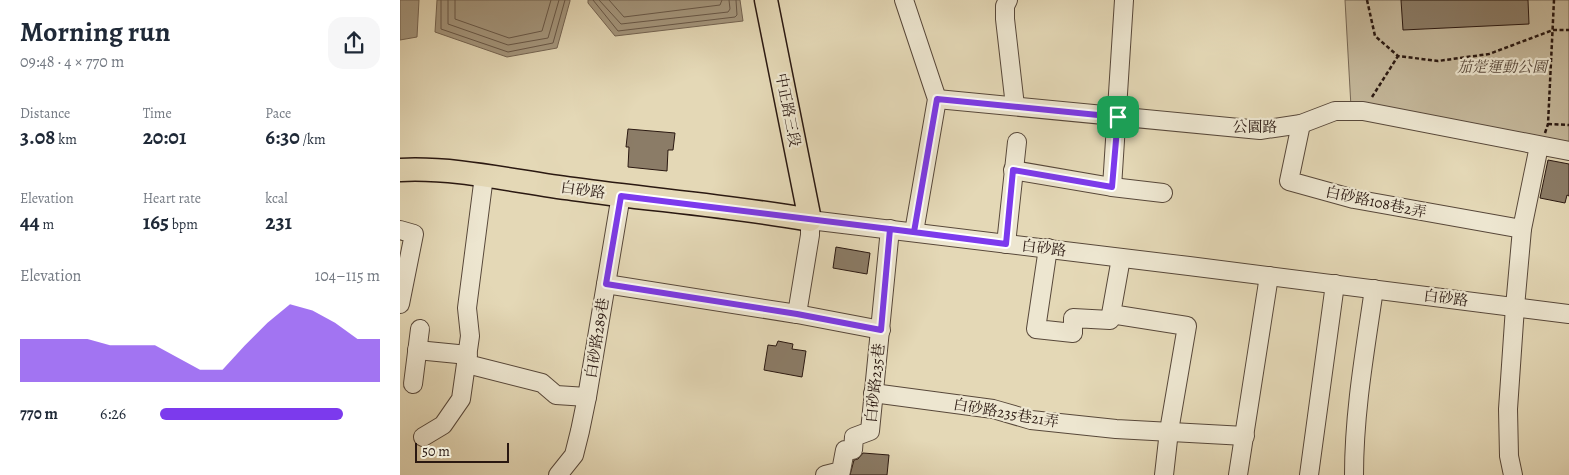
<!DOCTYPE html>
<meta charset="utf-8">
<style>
:root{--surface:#fff;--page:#f6f6f7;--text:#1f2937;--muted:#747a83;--accent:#7c3aed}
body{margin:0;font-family:Alegreya,"Noto Serif TC",serif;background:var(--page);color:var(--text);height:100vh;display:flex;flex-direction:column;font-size:19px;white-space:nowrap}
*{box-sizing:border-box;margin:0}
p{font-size:16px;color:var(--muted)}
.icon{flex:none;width:28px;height:28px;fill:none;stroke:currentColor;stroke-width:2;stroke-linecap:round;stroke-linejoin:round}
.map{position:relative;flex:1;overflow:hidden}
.sheet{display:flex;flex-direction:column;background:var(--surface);width:400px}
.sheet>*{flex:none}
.scale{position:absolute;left:15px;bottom:12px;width:94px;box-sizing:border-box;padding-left:5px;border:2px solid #2a1811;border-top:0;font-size:14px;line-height:18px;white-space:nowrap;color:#2a1811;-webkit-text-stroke:4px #ede6d0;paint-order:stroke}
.pin{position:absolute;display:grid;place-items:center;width:42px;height:42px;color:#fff;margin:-21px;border-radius:10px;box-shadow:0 2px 8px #0006}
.round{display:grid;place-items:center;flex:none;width:52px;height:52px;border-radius:15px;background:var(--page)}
.head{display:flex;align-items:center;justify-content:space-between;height:85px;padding:0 20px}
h1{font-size:28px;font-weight:700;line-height:38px}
.metrics{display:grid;grid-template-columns:repeat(3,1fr);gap:8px;height:85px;padding:5px 20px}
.metrics div{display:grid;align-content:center}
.metrics b{font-size:21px;font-weight:700}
.metrics small{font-size:14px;font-weight:400}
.metrics p{font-size:14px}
.chart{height:140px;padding:10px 20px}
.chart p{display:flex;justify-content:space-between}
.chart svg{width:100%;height:90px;margin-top:5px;fill:var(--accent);opacity:.7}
ul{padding:0 20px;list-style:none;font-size:16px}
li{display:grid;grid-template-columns:80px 60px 1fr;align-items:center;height:38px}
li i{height:12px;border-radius:6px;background:var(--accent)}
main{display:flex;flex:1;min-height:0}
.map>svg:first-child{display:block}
.green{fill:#c4b79a;stroke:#776856}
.water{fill:#a5977e;stroke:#746452}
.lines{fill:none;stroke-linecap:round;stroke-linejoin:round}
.shore{stroke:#685848;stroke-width:1}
.building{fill:#8b7c67;stroke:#2a1811}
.minor-casing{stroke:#58483a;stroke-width:20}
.major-casing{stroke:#2a1811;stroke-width:25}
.path{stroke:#2a1811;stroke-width:2.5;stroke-dasharray:4 2.5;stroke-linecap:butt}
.minor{stroke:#ede6d0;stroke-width:18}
.major{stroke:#e4d8b6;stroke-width:22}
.route-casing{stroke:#fff;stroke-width:10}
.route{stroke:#7c3aed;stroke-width:6}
.labels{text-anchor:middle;stroke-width:4.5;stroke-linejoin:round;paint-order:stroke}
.park-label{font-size:15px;font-style:italic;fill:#58483a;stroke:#ede6d0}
.street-label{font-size:15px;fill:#2a1811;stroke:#ede6d0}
</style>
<main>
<section class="sheet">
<div class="head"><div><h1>Morning run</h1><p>09:48 · 4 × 770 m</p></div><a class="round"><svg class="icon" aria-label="share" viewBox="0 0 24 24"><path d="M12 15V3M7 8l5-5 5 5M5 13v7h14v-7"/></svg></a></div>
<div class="metrics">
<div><p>Distance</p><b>3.08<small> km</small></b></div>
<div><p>Time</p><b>20:01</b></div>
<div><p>Pace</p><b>6:30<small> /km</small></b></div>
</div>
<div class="metrics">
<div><p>Elevation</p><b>44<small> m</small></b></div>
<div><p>Heart rate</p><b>165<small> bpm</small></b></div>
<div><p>kcal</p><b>231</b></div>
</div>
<div class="chart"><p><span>Elevation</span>104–115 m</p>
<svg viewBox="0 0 160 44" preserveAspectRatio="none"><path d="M0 44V23L10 23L20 23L30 23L40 26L50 26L60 26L70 32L80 38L90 38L100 26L110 15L120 6L130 9L140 15L150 23L160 23V44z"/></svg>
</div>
<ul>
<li><b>770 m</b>6:26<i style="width:83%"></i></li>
</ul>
</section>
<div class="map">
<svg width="1169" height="475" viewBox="0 0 1169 475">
<rect width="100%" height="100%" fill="#e4d8b6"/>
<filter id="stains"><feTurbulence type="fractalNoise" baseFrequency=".004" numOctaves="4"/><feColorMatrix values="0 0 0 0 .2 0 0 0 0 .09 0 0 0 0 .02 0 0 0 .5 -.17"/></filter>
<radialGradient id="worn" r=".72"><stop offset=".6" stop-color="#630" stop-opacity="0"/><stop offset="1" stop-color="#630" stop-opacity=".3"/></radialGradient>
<path class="green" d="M 945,0 L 1169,0 L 1169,146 L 951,107 Z"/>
<g class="water">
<path d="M 0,0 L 19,0 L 17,37 L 0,40 Z"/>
<path d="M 37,0 L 170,0 L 170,1 L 157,48 L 107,57 L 35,32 Z"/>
<path d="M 188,0 L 340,0 L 343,21 L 215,36 L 188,3 Z"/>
</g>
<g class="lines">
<g class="shore">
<path d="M 41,0 L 41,29 L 108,52 L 153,43 L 165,0"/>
<path d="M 48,0 L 48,24 L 108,45 L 148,38 L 159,0"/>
<path d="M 55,0 L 55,19 L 109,38 L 142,31 L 151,0"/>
<path d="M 193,0 L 218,31 L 335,17 L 337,15 L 336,0"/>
<path d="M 199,0 L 221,24 L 328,12 L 330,9 L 329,0"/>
<path d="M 209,0 L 224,17 L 320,5 L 322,0"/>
</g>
</g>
<g class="building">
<path d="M 1001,0 L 1128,0 L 1129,24 L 1003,30 Z"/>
<path d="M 228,129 L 275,133 L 273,150 L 268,150 L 267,171 L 228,167 L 229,147 L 226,147 Z"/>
<path d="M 1148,160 L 1169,164 L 1169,196 L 1167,195 L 1165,203 L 1140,198 Z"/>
<path d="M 436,247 L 470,253 L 467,274 L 433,268 Z"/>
<path d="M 378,341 L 393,344 L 392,349 L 406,351 L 402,377 L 364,370 L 368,345 L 376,346 Z"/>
<path d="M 463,453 L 489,455 L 487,475 L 450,475 L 454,460 L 458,459 Z"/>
</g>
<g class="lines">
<g class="minor-casing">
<g id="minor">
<path d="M 504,0 L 537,99 L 514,232"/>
<path d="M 608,0 L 605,6 L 605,19 L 615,106"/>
<path d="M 537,99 L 860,130 L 901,124 L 935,111 L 963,111 L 1169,151"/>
<path d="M 901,124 L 889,181 L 954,199 L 1122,229"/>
<path d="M 613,170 L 712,187 L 763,193"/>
<path d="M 712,187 L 724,0"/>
<path d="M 0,230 L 14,234 L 0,304"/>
<path d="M 606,244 L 617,142"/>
<path d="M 648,248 L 636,329 L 673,333 L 673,318 L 710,320 L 711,314"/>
<path d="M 721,258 L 711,314 L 787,326 L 769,431 L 764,475"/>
<path d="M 206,284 L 397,314 L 481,330"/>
<path d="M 397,314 L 410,235 L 410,220 L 789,266 L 1169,314"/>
<path d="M 17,350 L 68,355"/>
<path d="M 67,364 L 142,383 L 156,395 L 187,397"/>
<path d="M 13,384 L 20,329"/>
<path d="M 473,393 L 593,409 L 631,420 L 716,429 L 845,436"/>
<path d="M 23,437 L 43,425 L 61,399 L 70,336 L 67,308 L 84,176"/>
<path d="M 158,475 L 174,455 L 180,431 L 187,397 L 221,195"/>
<path d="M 425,475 L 441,471 L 445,450 L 453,450 L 454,437 L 470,431 L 490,229"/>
<path d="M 838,475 L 869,276"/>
<path d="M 909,475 L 935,284"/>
<path d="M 954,475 C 954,412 965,351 974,289"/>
<path d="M 1113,475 L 1109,456 L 1108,409 L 1115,307 L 1122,229 L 1139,146"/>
</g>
</g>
<g class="major-casing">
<path id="major" d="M 0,170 C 57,167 117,182 173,189 C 252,200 332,206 410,220 L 366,0"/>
</g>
<g class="path">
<path d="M 967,0 L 975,36 L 998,56 L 1038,61 L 1089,54 L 1153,30 L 1169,30"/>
<path d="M 972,97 L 998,56"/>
<path d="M 1148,124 L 1169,125"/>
<path d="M 1145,133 L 1148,124 L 1154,0"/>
</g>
<use href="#minor" class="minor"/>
<use href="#major" class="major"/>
</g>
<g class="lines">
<g class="route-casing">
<path id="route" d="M 718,117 L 537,99 L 514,232 L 221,196 L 206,284 L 397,314 L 481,330 L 490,229 L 606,244 L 613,170 L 712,187 L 718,117"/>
</g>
<use href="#route" class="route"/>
</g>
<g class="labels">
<g class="park-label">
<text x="1102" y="72">茄萣運動公園</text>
</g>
<g class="street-label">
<text transform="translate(388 110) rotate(79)" y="5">中正路三段</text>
<text x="855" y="132">公園路</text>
<text transform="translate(183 190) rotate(8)" y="5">白砂路</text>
<text transform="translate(976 202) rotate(12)" y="5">白砂路108巷2弄</text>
<text transform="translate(644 248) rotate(7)" y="5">白砂路</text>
<text transform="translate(1046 298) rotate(7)" y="5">白砂路</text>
<text transform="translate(197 338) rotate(-81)" y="5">白砂路289巷</text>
<text transform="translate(475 383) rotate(-84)" y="5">白砂路235巷</text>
<text transform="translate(606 413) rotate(10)" y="5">白砂路235巷21弄</text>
</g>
</g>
<rect width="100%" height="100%" filter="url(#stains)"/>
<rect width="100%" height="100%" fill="url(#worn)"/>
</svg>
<div class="scale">50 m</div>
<div class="pin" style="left:718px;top:117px;background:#1e9e55"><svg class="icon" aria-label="arrive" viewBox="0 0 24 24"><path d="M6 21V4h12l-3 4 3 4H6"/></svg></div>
</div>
</main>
